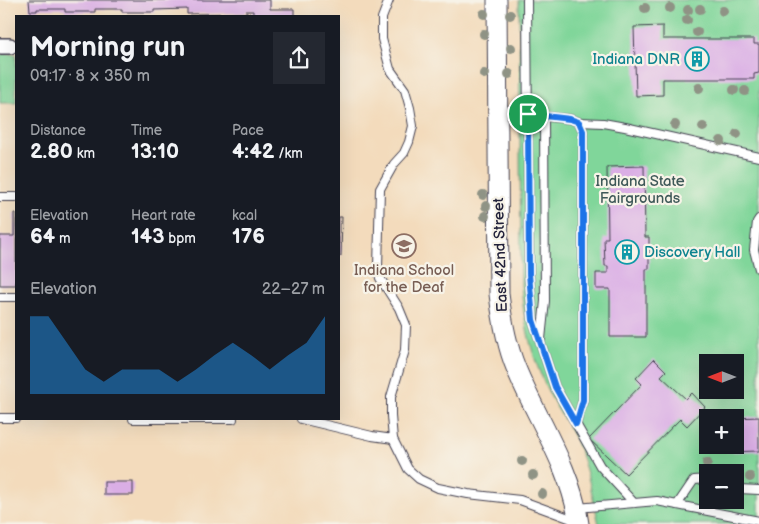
<!DOCTYPE html>
<meta charset="utf-8">
<style>
:root{--surface:#171b24;--page:#242831;--text:#f1f3f6;--muted:#9ea1a6;--accent:#1f6fb2}
body{margin:0;font-family:"Balsamiq Sans",sans-serif;background:var(--page);color:var(--text);height:100vh;display:flex;flex-direction:column;font-size:19px;white-space:nowrap}
*{box-sizing:border-box;margin:0}
p{font-size:16px;color:var(--muted)}
.icon{flex:none;width:28px;height:28px;fill:none;stroke:currentColor;stroke-width:2;stroke-linecap:round;stroke-linejoin:round}
.map{position:relative;flex:1;overflow:hidden}
.side{position:absolute;left:15px;top:15px;width:325px;height:405px;display:flex;flex-direction:column;background:var(--surface);border-radius:0px;box-shadow:0 5px 20px #0002}
.side>*{flex:none}
.needle{width:32px;rotate:270deg}
.buttons{position:absolute;left:699px;top:354px;display:grid;gap:10px}
.buttons a{display:grid;place-items:center;width:45px;height:45px;border-radius:0px;background:var(--surface);box-shadow:0 5px 20px #0002;font-size:25px}
.pin{position:absolute;display:grid;place-items:center;width:42px;height:42px;color:#fff;margin:-21px;border:2px solid #fff;border-radius:50%;box-shadow:0 1px 5px #0007}
.round{display:grid;place-items:center;flex:none;width:52px;height:52px;border-radius:0px;background:var(--page)}
.head{display:flex;align-items:center;justify-content:space-between;height:85px;padding:0 15px}
h1{font-size:28px;font-weight:700;line-height:38px}
.figures{display:grid;grid-template-columns:repeat(3,1fr);gap:8px;height:85px;padding:5px 15px}
.figures div{display:grid;align-content:center}
.figures b{font-size:21px;font-weight:700}
.figures small{font-size:14px;font-weight:400}
.figures p{font-size:14px}
.chart{height:140px;padding:10px 15px}
.chart p{display:flex;justify-content:space-between}
.chart svg{width:100%;height:90px;margin-top:5px;fill:var(--accent);opacity:.7}
.map>svg:first-child{display:block}
.green{fill:#80d69a;stroke:#517c6a;fill-rule:evenodd}
.building{fill:#daaee5}
.lines{fill:none;stroke-linecap:round;stroke-linejoin:round}
.service-casing{stroke:#413e4e;stroke-width:10}
.minor-casing{stroke:#413e4e;stroke-width:18}
.tertiary-casing{stroke:#413e4e;stroke-width:21}
.service{stroke:#fff;stroke-width:8}
.minor{stroke:#fff;stroke-width:15}
.tertiary{stroke:#fff;stroke-width:19}
.tree{fill:#8f9385}
.route-casing{stroke:#fff;stroke-width:10}
.route{stroke:#1a73e8;stroke-width:6}
.labels{text-anchor:middle;stroke-width:4.5;stroke-linejoin:round;paint-order:stroke}
.culture-label{font-size:15px;fill:#0d838f;stroke:#f7f3e8;text-anchor:end}
.park-label{font-size:15px;fill:#3e5858;stroke:#f7f3e8}
.street-label{font-size:15px;fill:#22223b;stroke:#f7f3e8}
.education-label{font-size:15px;fill:#785e54;stroke:#f7f3e8}
</style>
<div class="map">
<svg width="759" height="524" viewBox="0 0 759 524">
<rect width="100%" height="100%" fill="#f7f3e8"/>
<filter id="ink" filterUnits="userSpaceOnUse"><feTurbulence type="fractalNoise" baseFrequency=".02" numOctaves="2"/><feDisplacementMap in="SourceGraphic" scale="10" xChannelSelector="R" yChannelSelector="G"/><feConvolveMatrix kernelMatrix="1 2 1 2 8 2 1 2 1" color-interpolation-filters="sRGB"/></filter>
<filter id="wash" filterUnits="userSpaceOnUse"><feTurbulence type="fractalNoise" baseFrequency=".0096" numOctaves="4" result="noise"/><feDisplacementMap in="SourceGraphic" scale="20" xChannelSelector="R" yChannelSelector="G"/><feGaussianBlur stdDeviation="1.12" result="paint"/><feColorMatrix in="noise" values="0 0 0 0 0 0 0 0 0 0 0 0 0 0 0 0 0 1.4 0 .05"/><feComposite in="paint" operator="in"/></filter>
<g filter="url(#wash)">
<rect width="100%" height="100%" fill="#f3dbbc"/>
<g class="green">
<path d="M 519,0 L 759,0 L 759,524 L 599,524 C 592,495 587,466 575,439 C 568,424 557,410 550,395 C 532,360 524,324 521,285 ZM 708,362 L 735,362 L 735,390 L 708,390 ZM 708,418 L 735,418 L 735,445 L 708,445 ZM 708,472 L 735,472 L 735,500 L 708,500 Z"/>
<rect x="0" y="54" width="16" height="49"/>
</g>
<g id="blocks">
<g class="building">
<path d="M 29,0 L 270,0 L 270,9 L 294,9 L 294,16 L 253,16 L 253,11 L 246,11 L 246,13 L 187,14 L 187,9 L 154,10 L 154,12 L 122,12 L 122,9 L 95,9 L 95,12 L 65,12 L 65,9 L 37,9 L 37,11 L 30,11 Z"/>
<path d="M 663,26 L 663,39 L 754,39 L 754,44 L 759,44 L 759,73 L 754,74 L 754,79 L 663,79 L 663,95 L 636,96 L 634,27 Z"/>
<path d="M 644,166 L 645,237 L 649,237 L 649,269 L 646,269 L 646,337 L 610,337 L 610,289 L 596,289 L 596,273 L 608,273 L 608,266 L 605,266 L 604,238 L 608,238 L 607,167 Z"/>
<path d="M 14,213 L 16,213 L 16,285 L 0,285 L 0,236 L 14,236 Z"/>
<path d="M 339,217 L 342,217 L 341,256 L 339,256 Z"/>
<path d="M 654,359 L 666,371 L 661,376 L 686,399 L 692,393 L 705,407 L 687,426 L 680,419 L 626,474 L 589,439 L 642,384 L 636,378 Z"/>
<path d="M 759,417 L 759,451 L 726,452 L 726,445 L 735,445 L 735,418 Z"/>
<rect x="104" y="482" width="29" height="13"/>
</g>
</g>
</g>
<g filter="url(#ink)">
<use href="#blocks" fill-opacity="0" stroke="#413e4e" stroke-width="1"/>
<g class="lines">
<g class="service-casing">
<g id="service">
<path d="M 389,0 L 382,18 L 382,39 L 390,69 L 405,90 L 410,108 L 413,126 L 409,142 L 404,153 L 394,164 L 380,189 L 378,268 L 380,278 L 399,308 L 406,325 L 405,350 L 391,397 L 391,416 L 393,439 L 408,469 L 419,479 L 438,488 L 468,494 L 520,500 L 577,521"/>
<path d="M 527,0 L 529,274 L 533,320 L 555,387 L 600,466 L 634,503"/>
<path d="M 498,110 L 519,111 L 528,115 L 570,119 L 579,122 L 583,131 L 583,400 L 576,424"/>
<path d="M 579,122 L 603,123 L 625,127 L 759,157"/>
<path d="M 0,197 L 16,197"/>
<path d="M 759,219 L 757,222 L 754,250 L 759,269"/>
<path d="M 0,297 L 16,297"/>
<path d="M 541,339 L 545,301 L 544,116"/>
<path d="M 0,418 L 16,418"/>
<path d="M 133,419 L 233,419"/>
<path d="M 301,419 L 372,436 L 393,439"/>
<path d="M 735,487 L 739,489 L 759,490"/>
<path d="M 677,505 L 694,480 L 708,479"/>
<path d="M 577,508 L 657,501 L 759,521"/>
</g>
</g>
<g class="minor-casing">
<path id="minor" d="M 0,46 L 10,46"/>
</g>
<g class="tertiary-casing">
<path id="tertiary" d="M 497,0 L 499,294 C 502,319 506,344 516,368 C 537,420 571,467 579,524"/>
</g>
<use href="#service" class="service"/>
<use href="#minor" class="minor"/>
<use href="#tertiary" class="tertiary"/>
</g>
<g class="tree">
<circle cx="645" cy="8" r="5"/>
<circle cx="670" cy="8" r="5"/>
<circle cx="700" cy="9" r="5"/>
<circle cx="688" cy="10" r="5"/>
<circle cx="723" cy="11" r="5"/>
<circle cx="484" cy="14" r="5"/>
<circle cx="510" cy="15" r="5"/>
<circle cx="687" cy="20" r="5"/>
<circle cx="697" cy="32" r="5"/>
<circle cx="484" cy="34" r="5"/>
<circle cx="511" cy="48" r="5"/>
<circle cx="484" cy="74" r="5"/>
<circle cx="509" cy="74" r="5"/>
<circle cx="699" cy="88" r="5"/>
<circle cx="734" cy="90" r="5"/>
<circle cx="745" cy="91" r="5"/>
<circle cx="675" cy="125" r="5"/>
<circle cx="703" cy="127" r="5"/>
<circle cx="737" cy="134" r="5"/>
<circle cx="721" cy="141" r="5"/>
<circle cx="483" cy="195" r="5"/>
<circle cx="486" cy="206" r="5"/>
<circle cx="485" cy="216" r="5"/>
<circle cx="522" cy="461" r="5"/>
<circle cx="707" cy="463" r="5"/>
<circle cx="533" cy="475" r="5"/>
<circle cx="750" cy="477" r="5"/>
<circle cx="542" cy="494" r="5"/>
</g>
</g>
<g class="lines" filter="url(#ink)">
<g class="route-casing">
<path id="route" d="M 528,114 L 570,119 L 579,122 L 583,131 L 583,400 L 576,424 L 555,387 L 533,320 L 529,274 Z"/>
</g>
<use href="#route" class="route"/>
</g>
<defs>
<g id="building-ring" transform="scale(1.25)"><circle r="9.5" fill="#f7f3e8" stroke="#0f9aa8" stroke-width="1.5"/><path d="M-4-6H4V6H1V3H-1V6H-4ZM-2.5-4.3h1.7v1.8h-1.7ZM.8-4.3h1.7v1.8H.8ZM-2.5-1h1.7V.8h-1.7ZM.8-1h1.7V.8H.8Z" fill="#0f9aa8"/></g>
<g id="school-ring" transform="scale(1.25)"><circle r="9.5" fill="#f7f3e8" stroke="#8d6e63" stroke-width="1.5"/><path d="M0-5L7-2L0 1L-7-2ZM-4 1L0 2.5L4 1V4Q0 6-4 4Z" fill="#8d6e63"/></g>
</defs>
<g fill-rule="evenodd">
<use href="#building-ring" x="697" y="59"/>
<use href="#school-ring" x="404" y="246"/>
<use href="#building-ring" x="627" y="252"/>
</g>
<g class="labels">
<g class="culture-label">
<text x="680" y="64">Indiana DNR</text>
<text x="644" y="257" text-anchor="start">Discovery Hall</text>
</g>
<g class="park-label">
<text x="640" y="186">Indiana State<tspan x="640" dy="17">Fairgrounds</tspan></text>
</g>
<g class="street-label">
<text transform="translate(500 255) rotate(-92)" y="5">East 42nd Street</text>
</g>
<g class="education-label">
<text x="404" y="275">Indiana School<tspan x="404" dy="17">for the Deaf</tspan></text>
</g>
</g>
</svg>
<div class="buttons">
<a><svg class="needle" viewBox="-14 -14 28 28"><path d="M0-13l5 13h-10z" fill="#e53935"/><path d="M0 13l5-13h-10z" fill="#9ea1a6"/></svg></a>
<a>+</a>
<a>−</a>
</div>
<div class="pin" style="left:528px;top:114px;background:#1e9e55"><svg class="icon" aria-label="arrive" viewBox="0 0 24 24"><path d="M6 21V4h12l-3 4 3 4H6"/></svg></div>
<section class="side">
<div class="head"><div><h1>Morning run</h1><p>09:17 · 8 × 350 m</p></div><a class="round"><svg class="icon" aria-label="share" viewBox="0 0 24 24"><path d="M12 15V3M7 8l5-5 5 5M5 13v7h14v-7"/></svg></a></div>
<div class="figures">
<div><p>Distance</p><b>2.80<small> km</small></b></div>
<div><p>Time</p><b>13:10</b></div>
<div><p>Pace</p><b>4:42<small> /km</small></b></div>
</div>
<div class="figures">
<div><p>Elevation</p><b>64<small> m</small></b></div>
<div><p>Heart rate</p><b>143<small> bpm</small></b></div>
<div><p>kcal</p><b>176</b></div>
</div>
<div class="chart"><p><span>Elevation</span>22–27 m</p>
<svg viewBox="0 0 160 44" preserveAspectRatio="none"><path d="M0 44V6L10 6L20 19L30 32L40 38L50 32L60 32L70 32L80 38L90 32L100 25L110 19L120 25L130 32L140 25L150 19L160 6V44z"/></svg>
</div>
</section>
</div>
